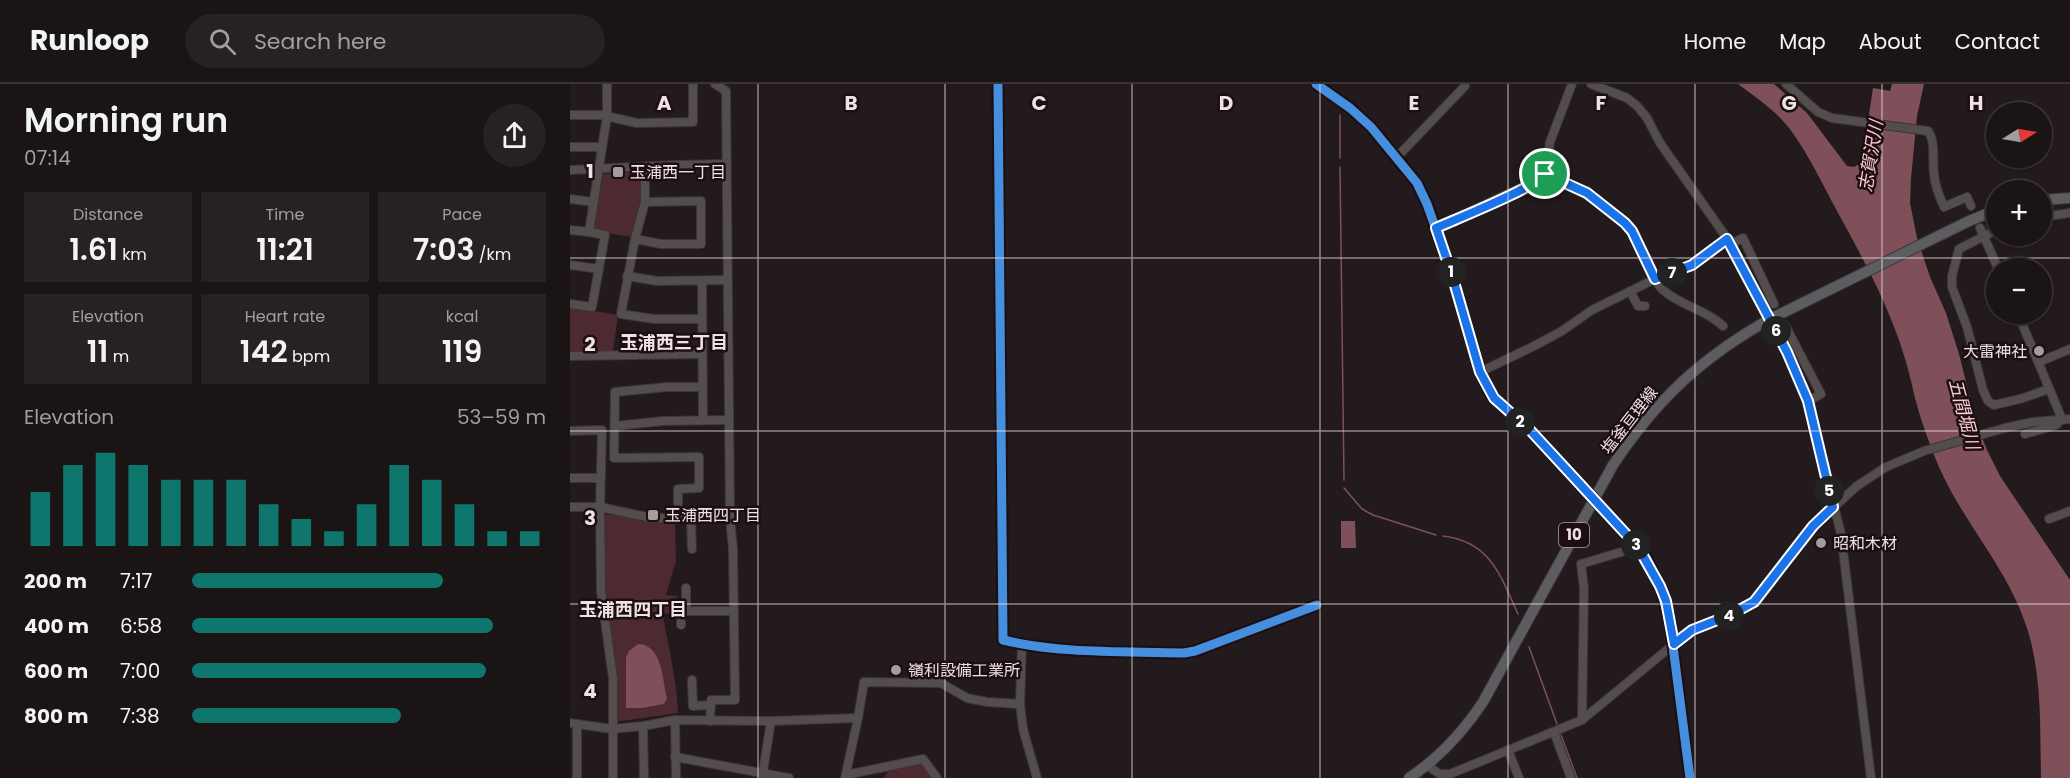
<!DOCTYPE html>
<meta charset="utf-8">
<style>
:root{--surface:#1a1415;--page:#272122;--text:#f1f3f6;--muted:#9f9ea0;--line:#383334;--accent:#0f766e}
body{margin:0;font-family:Poppins,"Noto Sans JP",sans-serif;background:var(--page);color:var(--text);height:100vh;display:flex;flex-direction:column;font-size:22px;white-space:nowrap}
*{box-sizing:border-box;margin:0}
p{font-size:20px;color:var(--muted)}
.icon{flex:none;width:33px;height:33px;fill:none;stroke:currentColor;stroke-width:2;stroke-linecap:round;stroke-linejoin:round}
.map{position:relative;flex:1;overflow:hidden}
.drawer{display:flex;flex-direction:column;background:var(--surface);width:570px}
.drawer>*{flex:none}
.needle{width:39px;rotate:79deg}
.fabs{position:absolute;left:1416px;top:18px;display:grid;gap:12px}
.fabs a{display:grid;place-items:center;width:66px;height:66px;border-radius:50%;background:var(--surface);box-shadow:0 2px 4px #0004,0 0 0 2px var(--line);font-size:30px}
.pin{position:absolute;display:grid;place-items:center;width:51px;height:51px;color:#fff;margin:-26px;border:3px solid #fff;border-radius:50%;box-shadow:0 2px 6px #0007}
.km{position:absolute;width:30px;height:30px;margin:-15px;border-radius:50%;background:#222;color:#fff;font-size:16px;line-height:30px;text-align:center}
.round{display:grid;place-items:center;flex:none;width:63px;height:63px;border-radius:32px;background:var(--page)}
.overview{display:flex;align-items:center;justify-content:space-between;height:102px;padding:0 24px}
h1{font-size:33px;font-weight:600;line-height:45px}
.figures{display:grid;grid-template-columns:repeat(3,1fr);gap:9px;height:102px;padding:6px 24px}
.figures div{display:grid;align-content:center;border-radius:0px;background:var(--page);text-align:center}
.figures b{font-size:30px;font-weight:600}
.figures small{font-size:16px;font-weight:400}
.figures p{font-size:16px}
.chart{height:168px;padding:12px 24px}
.chart p{display:flex;justify-content:space-between}
.chart svg{width:100%;height:108px;margin-top:6px;stroke:var(--accent);stroke-width:6}
ul{padding:0 24px;list-style:none;font-size:20px}
li{display:grid;grid-template-columns:96px 72px 1fr;align-items:center;height:45px}
li i{height:15px;border-radius:8px;background:var(--accent)}
header{display:flex;align-items:center;gap:36px;box-sizing:border-box;height:84px;padding:0 30px;background:var(--surface);border-bottom:2px solid var(--line)}
header strong{font-size:28px}
nav{display:flex;gap:33px;margin-inline-start:auto;font-size:21px}
.search{width:420px;height:54px;background:var(--page);display:flex;align-items:center;gap:15px;box-sizing:border-box;padding:0 21px;border-radius:33px;color:var(--muted);font-size:22px}
main{display:flex;flex:1;min-height:0}
.map>svg:first-child{display:block}
.green{fill:#4d2932}
.water{fill:#7f505a}
.lines{fill:none;stroke-linecap:round;stroke-linejoin:round}
.stream{stroke:#7f505a;stroke-width:1.5}
.minor-casing{stroke:#3c3636;stroke-width:10}
.major-casing{stroke:#3c3636;stroke-width:12}
.minor{stroke:#544d4e;stroke-width:8}
.major{stroke:#5c5c61;stroke-width:10}
.cycleway-casing{stroke:#1c0e11;stroke-width:13}
.cycleway{stroke:#468fdf;stroke-width:9}
.route-casing{stroke:#fff;stroke-width:12}
.route{stroke:#1a73e8;stroke-width:8}
.grid{fill:none;stroke:#ede2e4;stroke-width:1.5;stroke-opacity:0.55}
.poi-dot{fill:#a69c9e;stroke:#1c0e11;stroke-width:2}
.labels{text-anchor:middle;stroke-width:5;stroke-linejoin:round;paint-order:stroke}
.shield{fill:#1c0e11;stroke:#aea2a5;stroke-width:1.5}
.shield-label{font-size:15px;font-weight:bold;fill:#ede2e4}
.poi-label{font-size:16px;fill:#ede2e4;stroke:#1c0e11;text-anchor:start}
.street-label{font-size:16px;fill:#ede2e4;stroke:#1c0e11}
.water-label{font-size:18px;font-style:italic;fill:#fcc9d3;stroke:#1c0e11}
.neighbourhood-label{font-size:18px;font-weight:bold;fill:#ede2e4;stroke:#1c0e11}
.grid-label{font-size:20px;text-anchor:middle;font-weight:bold;fill:#ede2e4;stroke:#1c0e11;stroke-width:5;stroke-linejoin:round;paint-order:stroke}
</style>
<header>
<strong>Runloop</strong>
<div class="search"><svg class="icon" aria-label="search" viewBox="0 0 24 24"><circle cx="10" cy="10" r="6"/><path d="M15 15l6 6"/></svg>Search here</div>
<nav><a>Home</a><a>Map</a><a>About</a><a>Contact</a></nav>
</header>
<main>
<section class="drawer">
<div class="overview"><div><h1>Morning run</h1><p>07:14</p></div><a class="round"><svg class="icon" aria-label="share" viewBox="0 0 24 24"><path d="M12 15V3M7 8l5-5 5 5M5 13v7h14v-7"/></svg></a></div>
<div class="figures">
<div><p>Distance</p><b>1.61<small> km</small></b></div>
<div><p>Time</p><b>11:21</b></div>
<div><p>Pace</p><b>7:03<small> /km</small></b></div>
</div>
<div class="figures">
<div><p>Elevation</p><b>11<small> m</small></b></div>
<div><p>Heart rate</p><b>142<small> bpm</small></b></div>
<div><p>kcal</p><b>119</b></div>
</div>
<div class="chart"><p><span>Elevation</span>53–59 m</p>
<svg viewBox="0 0 160 44" preserveAspectRatio="none"><path d="M5 44V22M15 44V11M25 44V6M35 44V11M45 44V17M55 44V17M65 44V17M75 44V27M85 44V33M95 44V38M105 44V27M115 44V11M125 44V17M135 44V27M145 44V38M155 44V38"/></svg>
</div>
<ul>
<li><b>200 m</b>7:17<i style="width:71%"></i></li>
<li><b>400 m</b>6:58<i style="width:85%"></i></li>
<li><b>600 m</b>7:00<i style="width:83%"></i></li>
<li><b>800 m</b>7:38<i style="width:59%"></i></li>
</ul>
</section>
<div class="map">
<svg width="1500" height="694" viewBox="0 0 1500 694">
<rect width="100%" height="100%" fill="#221a1c"/>
<g class="green">
<path d="M 69,88 L 73,91 L 73,115 L 62,153 L 24,147 L 22,143 L 30,93 L 34,90 Z"/>
<path d="M 0,223 L 48,231 L 43,267 L 0,268 Z"/>
<path d="M 33,430 L 58,432 L 77,437 L 105,439 L 106,477 L 96,511 L 107,512 L 108,529 L 93,530 C 98,563 107,596 108,629 L 45,638 L 34,507 Z"/>
<path d="M 352,679 L 364,694 L 314,694 L 319,685 Z"/>
</g>
<g class="water">
<path d="M 1168,0 L 1204,0 L 1237,29 L 1277,82 L 1284,83 L 1289,80 L 1293,71 L 1303,4 L 1320,7 L 1322,0 L 1354,0 L 1347,32 L 1341,94 L 1340,119 L 1347,154 L 1360,193 L 1376,229 L 1389,270 L 1406,338 L 1417,366 L 1430,392 L 1500,496 L 1500,694 L 1471,694 C 1470,647 1472,600 1460,554 C 1442,488 1396,444 1369,383 C 1360,361 1351,337 1345,314 C 1341,297 1337,279 1331,262 C 1315,214 1291,171 1267,127 C 1253,101 1240,73 1222,48 C 1208,28 1188,15 1168,0 Z"/>
<path d="M 771,437 L 785,437 L 786,464 L 771,464 Z"/>
<path d="M 68,560 C 93,561 92,596 97,615 L 94,620 L 72,624 L 56,624 L 56,573 L 59,567 Z"/>
</g>
<g class="lines">
<g class="stream">
<path d="M 770,31 L 770,74"/>
<path d="M 770,83 L 774,396"/>
<path d="M 774,404 L 792,425 L 803,431 L 866,451"/>
<path d="M 873,452 C 921,458 930,491 948,530"/>
<path d="M 959,563 L 987,640"/>
<path d="M 991,651 L 1007,694"/>
</g>
<g class="minor-casing">
<g id="minor">
<path d="M 428,0 L 433,556 C 492,570 553,567 614,569 L 625,567 L 747,521"/>
<path d="M 746,0 L 780,24 L 801,43 L 847,99 L 857,120 L 882,191 L 910,288 L 917,304 L 924,314 L 960,346 L 1068,463 L 1077,475 L 1090,502 L 1100,539 L 1120,694"/>
<path d="M 1021,0 L 1057,14 L 1067,22 L 1077,34 L 1090,59 L 1161,160 L 1217,268 L 1238,317 L 1271,450 L 1301,694"/>
<path d="M 1216,0 L 1248,28 L 1262,34 L 1358,47 C 1366,58 1362,77 1364,90 C 1365,102 1369,112 1374,123 L 1397,113 L 1401,122"/>
<path d="M 0,31 L 31,31 L 67,39 L 123,38 L 123,0"/>
<path d="M 0,63 L 32,63"/>
<path d="M 827,73 L 895,2"/>
<path d="M 75,83 L 75,118 L 65,155 L 51,230 L 84,235 L 132,235"/>
<path d="M 0,86 L 105,81 L 156,80"/>
<path d="M 975,90 C 1002,101 1020,112 1043,130 C 1050,135 1058,141 1063,149 C 1074,166 1078,192 1093,206 C 1111,222 1135,225 1153,242"/>
<path d="M 0,115 L 23,118"/>
<path d="M 1472,133 L 1500,129"/>
<path d="M 865,144 L 972,94 L 975,90 L 980,58 L 1002,0"/>
<path d="M 1410,144 L 1428,184"/>
<path d="M 0,146 L 19,148"/>
<path d="M 1426,146 L 1389,165 L 1382,192 L 1382,203 L 1397,243 L 1413,306 L 1418,317 L 1424,321 L 1450,315 L 1479,305"/>
<path d="M 65,155 L 91,160 L 131,160 L 131,117 L 75,118"/>
<path d="M 1161,160 L 1173,154 L 1204,220"/>
<path d="M 0,181 L 29,185"/>
<path d="M 57,192 L 87,197 L 157,196"/>
<path d="M 132,197 L 133,336"/>
<path d="M 1060,207 L 1068,222 L 1075,222"/>
<path d="M 0,220 L 22,223 L 35,151 L 19,148 L 37,32 L 37,0"/>
<path d="M 1448,230 L 1492,335"/>
<path d="M 1215,241 L 1251,310 L 1238,317"/>
<path d="M 0,272 L 132,270"/>
<path d="M 1469,278 L 1500,265"/>
<path d="M 910,288 L 964,262 L 992,247 L 1022,226 L 1085,195 L 1122,181 L 1157,155"/>
<path d="M 45,342 L 93,337 L 159,336"/>
<path d="M 0,347 L 32,346 L 30,423 L 31,507 L 43,595 L 43,694"/>
<path d="M 1455,350 L 1486,341 L 1492,335"/>
<path d="M 0,394 L 31,394"/>
<path d="M 0,423 L 30,423 L 82,434 L 160,434"/>
<path d="M 108,435 L 108,405 L 129,404 L 129,373 L 44,374 L 45,308 L 97,303 L 132,303"/>
<path d="M 121,435 L 122,465"/>
<path d="M 1479,435 L 1500,427"/>
<path d="M 116,504 L 116,527"/>
<path d="M 111,541 L 111,527 L 164,527"/>
<path d="M 452,560 L 450,620 L 453,645 L 467,694"/>
<path d="M 122,596 L 123,622 L 141,621"/>
<path d="M 105,636 L 106,694"/>
<path d="M 1012,636 L 1014,504 L 1011,480 L 1068,463"/>
<path d="M 140,637 L 141,616 L 165,616 L 163,465 L 160,434 L 156,7 L 145,0"/>
<path d="M 0,639 L 42,645 L 73,642 L 105,636 L 201,637 L 288,634"/>
<path d="M 7,640 L 7,694"/>
<path d="M 73,642 L 74,694"/>
<path d="M 984,648 L 1001,694"/>
<path d="M 938,666 L 949,694"/>
<path d="M 105,673 L 219,694"/>
<path d="M 856,681 L 870,690 L 880,690 L 1012,636 L 1104,560 L 1123,546 L 1175,524 L 1184,518 L 1193,507 L 1243,442 L 1287,402 L 1316,383 L 1354,367 L 1435,344 L 1463,338 L 1500,335"/>
<path d="M 276,691 L 353,675 L 367,694"/>
<path d="M 192,694 L 201,637"/>
<path d="M 275,694 L 288,634 L 294,598 L 371,599 L 397,614 L 417,618 L 450,620"/>
</g>
</g>
<g class="major-casing">
<g id="major">
<path d="M 1472,116 L 1500,114"/>
<path d="M 839,694 C 869,674 893,648 913,618 L 1043,381 C 1087,315 1131,274 1200,235 L 1399,137 L 1426,126"/>
</g>
</g>
<use href="#minor" class="minor"/>
<use href="#major" class="major"/>
<g class="cycleway-casing">
<g id="cycleway">
<path d="M 428,0 L 433,556 C 492,570 553,567 614,569 L 625,567 L 747,521"/>
<path d="M 746,0 L 780,24 L 801,43 L 847,99 L 857,120 L 882,191 L 910,288 L 917,304 L 924,314 L 960,346 L 1068,463 L 1077,475 L 1090,502 L 1100,539 L 1120,694"/>
</g>
</g>
<use href="#cycleway" class="cycleway"/>
</g>
<g class="lines">
<g class="route-casing">
<path id="route" d="M 975,90 L 1017,109 L 1055,139 L 1062,147 L 1085,195 L 1122,181 L 1157,155 L 1217,268 L 1238,317 L 1263,423 L 1243,442 L 1184,518 L 1160,531 L 1122,546 L 1104,560 L 1096,517 L 1090,502 L 1068,463 L 960,346 L 924,314 L 910,288 L 882,191 L 866,144 C 886,135 965,104 975,90 Z"/>
</g>
<use href="#route" class="route"/>
</g>
<path class="grid" d="M 188,0 L 188,694M 375,0 L 375,694M 562,0 L 562,694M 750,0 L 750,694M 938,0 L 938,694M 1125,0 L 1125,694M 1312,0 L 1312,694M 0,174 L 1500,174M 0,347 L 1500,347M 0,520 L 1500,520"/>
<g class="poi-dot">
<rect x="42" y="82" width="12" height="12" rx="3"/>
<circle cx="1469" cy="267" r="6"/>
<rect x="77" y="425" width="12" height="12" rx="3"/>
<circle cx="1251" cy="459" r="6"/>
<circle cx="326" cy="586" r="6"/>
</g>
<g class="labels">
<rect class="shield" x="989" y="439" width="30" height="24" rx="4.5"/>
<g class="shield-label">
<text x="1004" y="456">10</text>
</g>
<g class="poi-label">
<text x="60" y="94">玉浦西一丁目</text>
<text x="1457" y="273" text-anchor="end">大雷神社</text>
<text x="95" y="437">玉浦西四丁目</text>
<text x="1263" y="465">昭和木材</text>
<text x="338" y="592">嶺利設備工業所</text>
</g>
<g class="street-label">
<text transform="translate(1059 336) rotate(-52)" y="6">塩釜亘理線</text>
</g>
<g class="water-label">
<text transform="translate(1301 72) rotate(-81)" y="6">志賀沢川</text>
<text transform="translate(1394 330) rotate(75)" y="6">五間堀川</text>
</g>
<g class="neighbourhood-label">
<text x="104" y="265">玉浦西三丁目</text>
<text x="63" y="532">玉浦西四丁目</text>
</g>
</g>
<g class="grid-label">
<text x="94" y="26">A</text>
<text x="281" y="26">B</text>
<text x="469" y="26">C</text>
<text x="656" y="26">D</text>
<text x="844" y="26">E</text>
<text x="1031" y="26">F</text>
<text x="1219" y="26">G</text>
<text x="1406" y="26">H</text>
<text x="20" y="94">1</text>
<text x="20" y="267">2</text>
<text x="20" y="441">3</text>
<text x="20" y="614">4</text>
</g>
</svg>
<div class="fabs">
<a><svg class="needle" viewBox="-14 -14 28 28"><path d="M0-13l5 13h-10z" fill="#e53935"/><path d="M0 13l5-13h-10z" fill="#9f9ea0"/></svg></a>
<a>+</a>
<a>−</a>
</div>
<div class="pin" style="left:975px;top:90px;background:#1e9e55"><svg class="icon" aria-label="arrive" viewBox="0 0 24 24"><path d="M6 21V4h12l-3 4 3 4H6"/></svg></div>
<b class="km" style="left:881px;top:188px">1</b>
<b class="km" style="left:950px;top:338px">2</b>
<b class="km" style="left:1066px;top:461px">3</b>
<b class="km" style="left:1159px;top:532px">4</b>
<b class="km" style="left:1259px;top:407px">5</b>
<b class="km" style="left:1206px;top:247px">6</b>
<b class="km" style="left:1102px;top:189px">7</b>
</div>
</main>
